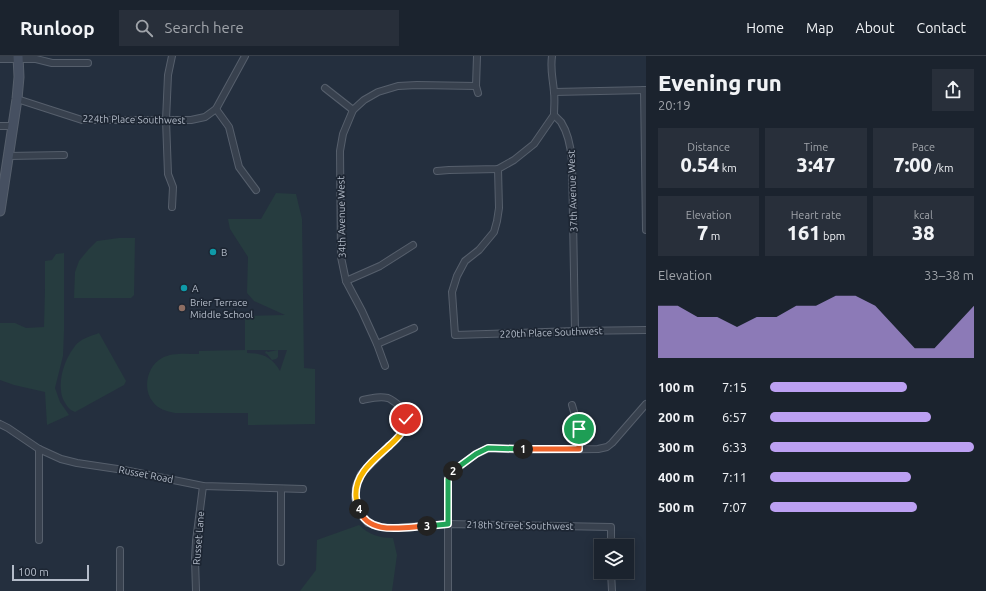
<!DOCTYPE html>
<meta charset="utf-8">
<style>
:root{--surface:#1b232e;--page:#282f3a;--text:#f1f3f6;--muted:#a0a4aa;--line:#39404a;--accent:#bca0f2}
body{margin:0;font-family:Ubuntu,sans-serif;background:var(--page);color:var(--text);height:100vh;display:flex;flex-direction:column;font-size:15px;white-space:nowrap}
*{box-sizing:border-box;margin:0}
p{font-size:13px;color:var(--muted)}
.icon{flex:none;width:22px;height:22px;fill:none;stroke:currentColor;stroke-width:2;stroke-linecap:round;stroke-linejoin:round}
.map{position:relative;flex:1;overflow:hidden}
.details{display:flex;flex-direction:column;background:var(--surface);width:340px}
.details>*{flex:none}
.fabs{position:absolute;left:594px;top:483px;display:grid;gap:8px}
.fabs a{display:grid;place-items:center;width:40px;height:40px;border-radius:0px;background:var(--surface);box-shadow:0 2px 10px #0003,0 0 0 1px var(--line);font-size:20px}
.scale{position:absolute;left:12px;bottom:10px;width:77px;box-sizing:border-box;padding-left:4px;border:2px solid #b4bcc9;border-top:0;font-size:11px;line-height:14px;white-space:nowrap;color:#b4bcc9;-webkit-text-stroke:3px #1d2633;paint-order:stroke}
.pin{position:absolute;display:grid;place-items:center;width:34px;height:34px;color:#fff;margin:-17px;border:2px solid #fff;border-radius:50%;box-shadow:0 1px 4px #0007}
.km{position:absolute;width:20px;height:20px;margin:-10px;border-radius:50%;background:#222;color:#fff;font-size:11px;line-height:20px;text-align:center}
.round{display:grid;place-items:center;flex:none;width:42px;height:42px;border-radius:0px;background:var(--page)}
.headline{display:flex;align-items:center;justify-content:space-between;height:68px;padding:0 12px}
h1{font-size:22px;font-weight:800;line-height:30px}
.stats{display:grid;grid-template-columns:repeat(3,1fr);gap:6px;height:68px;padding:4px 12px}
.stats div{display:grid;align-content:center;border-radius:0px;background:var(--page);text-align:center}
.stats b{font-size:20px;font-weight:800}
.stats small{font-size:11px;font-weight:400}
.stats p{font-size:11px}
.chart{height:112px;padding:8px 12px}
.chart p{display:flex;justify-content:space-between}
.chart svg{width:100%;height:72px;margin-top:4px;fill:var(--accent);opacity:.7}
ul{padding:0 12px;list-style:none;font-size:13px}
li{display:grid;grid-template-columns:64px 48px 1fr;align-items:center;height:30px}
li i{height:10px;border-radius:5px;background:var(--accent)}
header{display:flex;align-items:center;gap:24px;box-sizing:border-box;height:56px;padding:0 20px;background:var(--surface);border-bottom:1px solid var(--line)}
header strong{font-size:19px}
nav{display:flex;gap:22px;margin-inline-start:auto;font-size:14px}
.search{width:280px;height:36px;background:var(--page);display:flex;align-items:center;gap:10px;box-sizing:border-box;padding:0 14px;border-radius:0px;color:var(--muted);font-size:15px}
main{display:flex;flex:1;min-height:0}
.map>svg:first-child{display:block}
.green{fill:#263c3f;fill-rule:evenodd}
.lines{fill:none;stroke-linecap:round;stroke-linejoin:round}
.street-casing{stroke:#565f6c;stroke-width:8}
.secondary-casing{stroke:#565f6c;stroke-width:11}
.street{stroke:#38414e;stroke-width:6}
.secondary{stroke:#465061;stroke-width:9}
.split-1-casing{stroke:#fff;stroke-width:8}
.split-2-casing{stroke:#fff;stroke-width:8}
.split-3-casing{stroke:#fff;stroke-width:8}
.split-4-casing{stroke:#fff;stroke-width:8}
.split-5-casing{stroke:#fff;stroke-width:8}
.split-6-casing{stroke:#fff;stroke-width:8}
.split-1{stroke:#f0652b;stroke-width:5}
.split-2{stroke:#22a559;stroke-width:5}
.split-3{stroke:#22a559;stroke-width:5}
.split-4{stroke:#f0652b;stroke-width:5}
.split-5{stroke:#f5b400;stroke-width:5}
.split-6{stroke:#f5b400;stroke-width:5}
.culture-dot{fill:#0f9aa8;stroke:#1d2633;stroke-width:1.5}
.education-dot{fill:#8d6e63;stroke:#1d2633;stroke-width:1.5}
.labels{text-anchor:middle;stroke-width:3.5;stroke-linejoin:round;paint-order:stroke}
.street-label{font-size:10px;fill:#b4bcc9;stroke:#1d2633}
.poi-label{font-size:10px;fill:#b4bcc9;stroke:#1d2633;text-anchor:start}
</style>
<header>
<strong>Runloop</strong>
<div class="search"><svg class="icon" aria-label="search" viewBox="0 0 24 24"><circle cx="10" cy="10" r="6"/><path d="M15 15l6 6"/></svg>Search here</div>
<nav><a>Home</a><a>Map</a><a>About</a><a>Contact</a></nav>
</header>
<main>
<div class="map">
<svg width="646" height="535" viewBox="0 0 646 535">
<rect width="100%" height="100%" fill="#242f3e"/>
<g class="green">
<path d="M 276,137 L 296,138 L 302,163 L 304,312 L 315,313 L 315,368 L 248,369 L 248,357 L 175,357 C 166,355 158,353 153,346 C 142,333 147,310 162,302 C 173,296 187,298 199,298 L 199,295 L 245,294 L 245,260 L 285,259 L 254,245 L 247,237 L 248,201 L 230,173 L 228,163 L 261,163 ZM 278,294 L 287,294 L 280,315 C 272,301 262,297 247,297 L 247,294 L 278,294 L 268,296 L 266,295 L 265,297 L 267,298 L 272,304 L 276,303 L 278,301 Z"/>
<path d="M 119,182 L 135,182 L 134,239 L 131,242 L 74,242 L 75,216 L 79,205 L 88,194 L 97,185 Z"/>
<path d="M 64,197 L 64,275 L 63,300 L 55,332 L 60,346 L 69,359 L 47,369 L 45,336 L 14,329 L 0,324 L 0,267 L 15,267 L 26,272 L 44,271 L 45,233 L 45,205 L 52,204 L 56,198 Z"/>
<path d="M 99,277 L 126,325 L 124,329 L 75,356 C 69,354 66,349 63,343 C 57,326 64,304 75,290 C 80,283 91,280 99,277 Z"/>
<path d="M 359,469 C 369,479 380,482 393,482 L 397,499 L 392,535 L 300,535 L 316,514 L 317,484 Z"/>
</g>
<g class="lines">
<g class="street-casing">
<g id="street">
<path d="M 172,0 L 168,19 L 166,64 L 168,118 L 173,131 L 172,151"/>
<path d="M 477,0 L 476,30 L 478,37"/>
<path d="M 552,0 C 550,15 553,22 554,36 C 555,44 554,52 554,59 C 556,61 559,64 561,66 C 568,77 571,93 572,105 L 575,275"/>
<path d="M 0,3 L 36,3 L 52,7 L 88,7"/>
<path d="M 325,32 L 353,54"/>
<path d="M 644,34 L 646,174"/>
<path d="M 554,36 L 646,34"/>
<path d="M 17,43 L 82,64 L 191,64 L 205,61 L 216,53 L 245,0"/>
<path d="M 216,53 L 229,71 L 239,111 L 256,134"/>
<path d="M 0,70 L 12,70"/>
<path d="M 8,100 L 64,99"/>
<path d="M 498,113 L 499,152 L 497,165 L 494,176 L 479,194 L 465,205 L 457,220 L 452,236 L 455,279 L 575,275 L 646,274"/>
<path d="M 437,115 L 449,114 L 498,113 L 514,104 L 534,88 L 554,59"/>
<path d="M 346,225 L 380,210 L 413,189"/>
<path d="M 377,288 L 414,272"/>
<path d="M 385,310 L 377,288 L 362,255 L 346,225 L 341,201 L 340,95 L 343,78 L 353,54 L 364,44 L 378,36 L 398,30 L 417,29 L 476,30"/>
<path d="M 363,344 C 372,342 379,340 388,342 C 391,343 393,345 396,347 C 408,356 409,366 400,379 L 361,418 L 356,430 L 355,442 L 361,459 L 368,467 L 380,471 L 393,472 L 449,468 L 611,471 L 611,490"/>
<path d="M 572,349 L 579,373 L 579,393"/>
<path d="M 0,368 L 8,372 L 39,393 L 61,403 L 77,407 L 124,414 L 203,430 L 303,433"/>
<path d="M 39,393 L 39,484"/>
<path d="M 281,506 L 281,433"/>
<path d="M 611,516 L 612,535"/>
<path d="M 120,535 L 120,494"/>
<path d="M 196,535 L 195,503 L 196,485 L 203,430"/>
<path d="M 448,535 L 448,423 L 453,415 L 476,398 L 489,392 L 524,394 L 598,393 L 607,391 L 612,387 L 646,348"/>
</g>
</g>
<g class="secondary-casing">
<path id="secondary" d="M 0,155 L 17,43 L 19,21 L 18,0"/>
</g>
<use href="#street" class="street"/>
<use href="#secondary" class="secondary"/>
</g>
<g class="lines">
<g class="split-1-casing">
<path id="split-1" d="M 523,393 L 579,393 L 579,373"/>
</g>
<g class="split-2-casing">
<path id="split-2" d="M 453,415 L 476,398 L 488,392 L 523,393"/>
</g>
<g class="split-3-casing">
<path id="split-3" d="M 427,470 L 448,468 L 448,423 L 453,415"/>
</g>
<g class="split-4-casing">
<path id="split-4" d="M 359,453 C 368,480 404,471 427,470"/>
</g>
<g class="split-5-casing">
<path id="split-5" d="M 359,453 C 358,449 356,445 356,441 C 354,418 375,403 389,390"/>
</g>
<g class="split-6-casing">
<path id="split-6" d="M 389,390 C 399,381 404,376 406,363"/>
</g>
<use href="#split-1" class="split-1"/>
<use href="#split-2" class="split-2"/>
<use href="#split-3" class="split-3"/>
<use href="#split-4" class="split-4"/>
<use href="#split-5" class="split-5"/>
<use href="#split-6" class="split-6"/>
</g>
<g class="culture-dot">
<circle cx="213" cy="196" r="4"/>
<circle cx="184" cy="232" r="4"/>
</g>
<circle class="education-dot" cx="182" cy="252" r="4"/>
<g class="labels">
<g class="street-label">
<text transform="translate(134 63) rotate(1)" y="4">224th Place Southwest</text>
<text transform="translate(572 135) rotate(-92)" y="4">37th Avenue West</text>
<text transform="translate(341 161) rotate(-91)" y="4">34th Avenue West</text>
<text transform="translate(551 276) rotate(-2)" y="4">220th Place Southwest</text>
<text transform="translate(146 418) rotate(11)" y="4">Russet Road</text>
<text transform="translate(520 469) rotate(1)" y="4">218th Street Southwest</text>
<text transform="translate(198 482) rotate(-85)" y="4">Russet Lane</text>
</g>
<g class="poi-label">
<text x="221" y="200">B</text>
<text x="192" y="236">A</text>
<text x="190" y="250">Brier Terrace<tspan x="190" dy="12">Middle School</tspan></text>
</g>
</g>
</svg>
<div class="fabs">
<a><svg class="icon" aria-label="layers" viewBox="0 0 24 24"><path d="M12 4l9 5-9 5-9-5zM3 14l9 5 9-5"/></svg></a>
</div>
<div class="scale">100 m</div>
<div class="pin" style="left:579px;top:373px;background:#1e9e55"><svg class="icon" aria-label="arrive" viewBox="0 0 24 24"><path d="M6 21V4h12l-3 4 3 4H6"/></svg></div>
<div class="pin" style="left:406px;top:363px;background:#d93025"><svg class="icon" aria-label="check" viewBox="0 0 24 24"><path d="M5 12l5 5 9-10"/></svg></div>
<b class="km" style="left:523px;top:393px">1</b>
<b class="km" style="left:453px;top:415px">2</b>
<b class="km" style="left:427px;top:470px">3</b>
<b class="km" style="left:359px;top:453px">4</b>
</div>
<section class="details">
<div class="headline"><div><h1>Evening run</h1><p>20:19</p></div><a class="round"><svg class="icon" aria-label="share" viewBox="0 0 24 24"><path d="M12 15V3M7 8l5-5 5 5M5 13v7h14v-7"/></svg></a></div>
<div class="stats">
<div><p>Distance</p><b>0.54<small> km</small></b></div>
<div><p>Time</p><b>3:47</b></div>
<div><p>Pace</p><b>7:00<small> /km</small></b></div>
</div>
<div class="stats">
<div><p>Elevation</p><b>7<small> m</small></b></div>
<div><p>Heart rate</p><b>161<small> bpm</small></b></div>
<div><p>kcal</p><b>38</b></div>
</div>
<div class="chart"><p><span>Elevation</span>33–38 m</p>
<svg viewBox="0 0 160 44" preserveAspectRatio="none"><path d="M0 44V12L10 12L20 19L30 19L40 25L50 19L60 19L70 12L80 12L90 6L100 6L110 12L120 25L130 38L140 38L150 25L160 12V44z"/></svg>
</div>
<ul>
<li><b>100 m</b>7:15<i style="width:67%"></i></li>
<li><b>200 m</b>6:57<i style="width:79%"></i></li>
<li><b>300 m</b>6:33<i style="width:100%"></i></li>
<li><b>400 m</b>7:11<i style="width:69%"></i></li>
<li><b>500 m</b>7:07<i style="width:72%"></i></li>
</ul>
</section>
</main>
